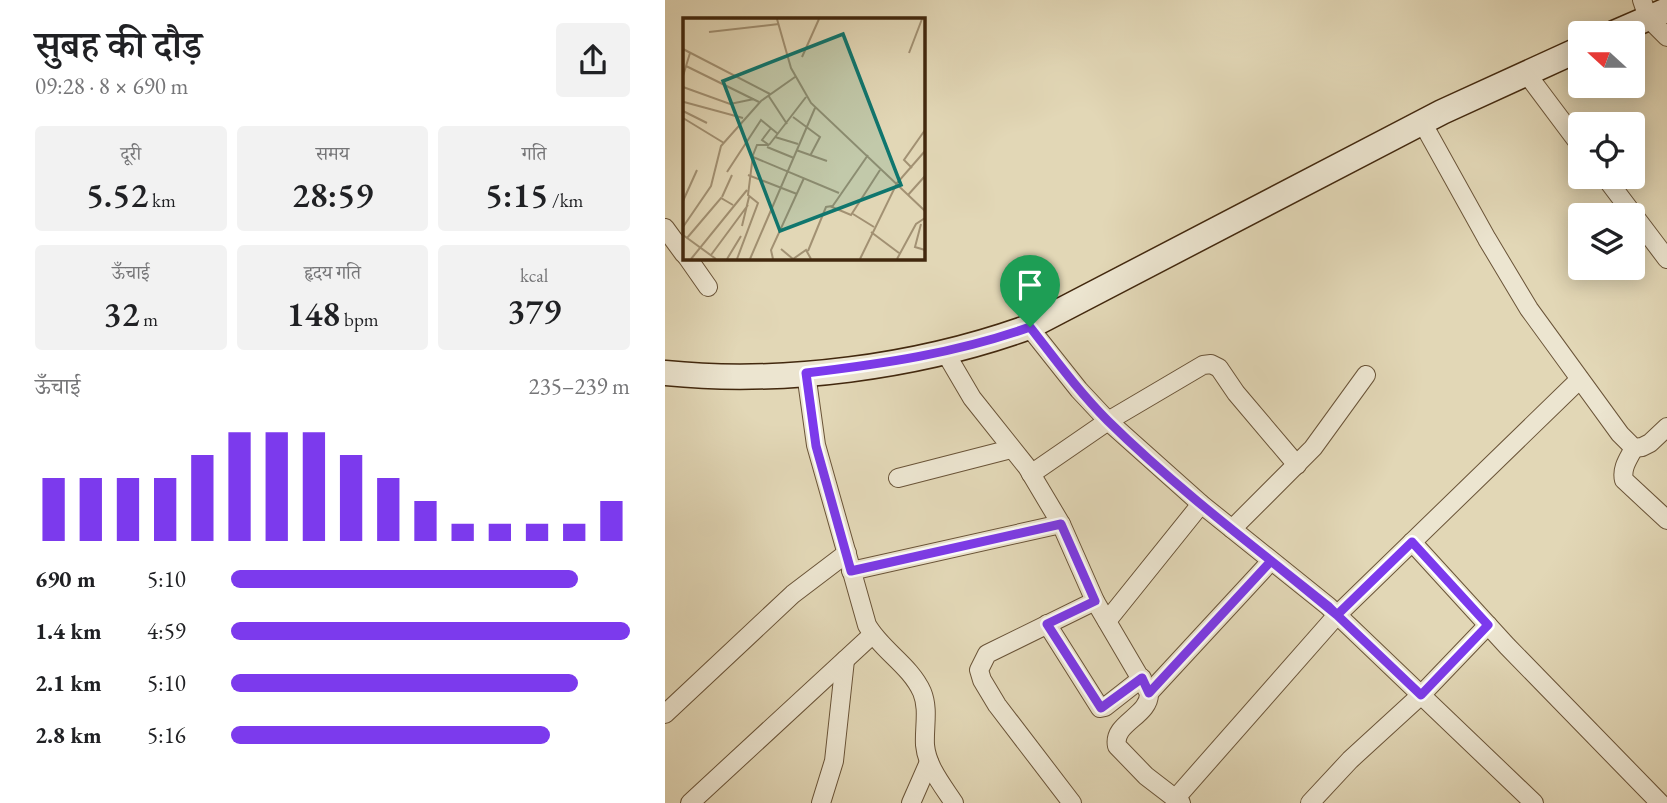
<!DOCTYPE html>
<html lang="hi">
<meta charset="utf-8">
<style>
:root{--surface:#fff;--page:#f2f2f2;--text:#202124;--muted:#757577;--accent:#7c3aed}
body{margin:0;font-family:"EB Garamond","Noto Serif Devanagari",serif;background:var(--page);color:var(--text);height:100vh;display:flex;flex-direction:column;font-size:26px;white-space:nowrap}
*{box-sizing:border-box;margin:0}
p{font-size:23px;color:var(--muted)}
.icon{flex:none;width:38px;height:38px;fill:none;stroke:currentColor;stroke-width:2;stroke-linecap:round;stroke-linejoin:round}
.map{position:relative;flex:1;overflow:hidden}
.drawer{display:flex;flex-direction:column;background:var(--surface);width:665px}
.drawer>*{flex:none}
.needle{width:46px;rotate:291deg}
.buttons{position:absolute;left:903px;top:21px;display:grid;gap:14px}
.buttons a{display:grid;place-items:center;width:77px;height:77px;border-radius:7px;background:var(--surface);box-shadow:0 4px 18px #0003;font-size:35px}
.pin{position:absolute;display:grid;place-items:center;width:60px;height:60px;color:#fff;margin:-72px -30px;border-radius:50% 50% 50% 0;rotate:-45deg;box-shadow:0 0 7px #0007}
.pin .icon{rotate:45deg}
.round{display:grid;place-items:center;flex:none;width:74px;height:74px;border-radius:7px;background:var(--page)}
.overview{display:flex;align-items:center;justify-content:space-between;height:119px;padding:0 35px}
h1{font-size:38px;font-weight:600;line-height:52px}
.stats{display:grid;grid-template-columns:repeat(3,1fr);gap:10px;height:119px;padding:7px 35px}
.stats div{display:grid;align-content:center;border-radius:7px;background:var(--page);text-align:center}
.stats b{font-size:35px;font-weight:600}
.stats small{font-size:19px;font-weight:400}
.stats p{font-size:19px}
.chart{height:196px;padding:14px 35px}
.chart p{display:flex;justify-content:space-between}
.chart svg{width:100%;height:126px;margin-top:7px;stroke:var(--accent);stroke-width:6}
ul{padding:0 35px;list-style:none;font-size:23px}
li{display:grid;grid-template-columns:112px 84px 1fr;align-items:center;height:52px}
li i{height:18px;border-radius:9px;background:var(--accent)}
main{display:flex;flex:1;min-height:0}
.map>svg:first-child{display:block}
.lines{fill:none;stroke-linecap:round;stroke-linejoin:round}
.street-casing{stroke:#6a5438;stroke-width:20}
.secondary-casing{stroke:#42280e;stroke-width:27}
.street{stroke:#ece5d0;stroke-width:18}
.secondary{stroke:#ece5d0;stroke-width:24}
.route-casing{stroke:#fff;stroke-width:14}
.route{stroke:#7c3aed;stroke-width:9}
.inset-road{fill:none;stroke:#a29173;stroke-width:2}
.view{fill:#0f766e;fill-opacity:0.15;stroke:#0f766e;stroke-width:3.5}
.inset-edge{fill:none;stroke:#42280e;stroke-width:3.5}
</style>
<main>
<section class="drawer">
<div class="overview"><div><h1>सुबह की दौड़</h1><p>09:28 · 8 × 690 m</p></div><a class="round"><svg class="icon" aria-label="share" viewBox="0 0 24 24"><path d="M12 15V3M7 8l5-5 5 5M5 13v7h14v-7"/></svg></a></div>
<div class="stats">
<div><p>दूरी</p><b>5.52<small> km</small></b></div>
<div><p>समय</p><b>28:59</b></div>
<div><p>गति</p><b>5:15<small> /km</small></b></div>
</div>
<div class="stats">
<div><p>ऊँचाई</p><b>32<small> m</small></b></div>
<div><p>हृदय गति</p><b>148<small> bpm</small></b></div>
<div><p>kcal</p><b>379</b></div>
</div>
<div class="chart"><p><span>ऊँचाई</span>235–239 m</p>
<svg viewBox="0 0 160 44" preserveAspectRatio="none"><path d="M5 44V22M15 44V22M25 44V22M35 44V22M45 44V14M55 44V6M65 44V6M75 44V6M85 44V14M95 44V22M105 44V30M115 44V38M125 44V38M135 44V38M145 44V38M155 44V30"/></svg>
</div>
<ul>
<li><b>690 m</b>5:10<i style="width:87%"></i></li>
<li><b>1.4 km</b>4:59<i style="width:100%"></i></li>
<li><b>2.1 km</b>5:10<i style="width:87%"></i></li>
<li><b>2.8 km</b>5:16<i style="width:80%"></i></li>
</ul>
</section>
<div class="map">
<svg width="1002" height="803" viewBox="0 0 1002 803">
<rect width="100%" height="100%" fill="#e2d7b6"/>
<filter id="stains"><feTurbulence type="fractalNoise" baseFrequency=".00286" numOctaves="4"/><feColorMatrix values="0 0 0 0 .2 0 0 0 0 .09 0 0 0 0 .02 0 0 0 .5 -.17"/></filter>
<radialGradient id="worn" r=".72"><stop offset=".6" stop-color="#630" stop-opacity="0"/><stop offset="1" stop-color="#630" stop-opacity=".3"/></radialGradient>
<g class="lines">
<g class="street-casing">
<g id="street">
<path d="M 977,0 L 983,18 L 1002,37"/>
<path d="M 861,73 L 915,145"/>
<path d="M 757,122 L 822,239 L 864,309 L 955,434 L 969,448 L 977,447 L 985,443 L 1002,427"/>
<path d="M 940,177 L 1002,259"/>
<path d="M 0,228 L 19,254"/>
<path d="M 22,257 L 43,287"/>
<path d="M 364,327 L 414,390 L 443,421 L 536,504 L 663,606 L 869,803"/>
<path d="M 280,352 L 307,398 L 362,467 L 396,524 L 430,601 L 484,693 C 485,716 447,723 452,746 L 481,776 L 516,803"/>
<path d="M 141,373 L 151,445 L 202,625 C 216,650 245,665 257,692 C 264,709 259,727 260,745 C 262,767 278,786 289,803"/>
<path d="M 969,448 C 964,458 956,468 959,480 L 1002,520"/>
<path d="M 366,474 L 443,421 L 538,365 L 546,364 L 554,368 L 571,393 L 632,465"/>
<path d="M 233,478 L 346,449"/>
<path d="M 567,529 L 648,448 L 701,375"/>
<path d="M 747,542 L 842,646 L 995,803"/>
<path d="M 186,571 L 396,524"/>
<path d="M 442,621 L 536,504"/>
<path d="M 382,624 L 435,708 L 440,707 L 477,678"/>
<path d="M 484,693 L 606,561"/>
<path d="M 0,714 L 128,594 L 182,553"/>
<path d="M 510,799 L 672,615 L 914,380"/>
<path d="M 25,803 L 207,635"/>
<path d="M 156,803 L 169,761 L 180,660"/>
<path d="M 246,803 L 264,762"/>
<path d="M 407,803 L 332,705 L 317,680 L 314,670 L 322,654 L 430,601"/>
<path d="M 645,803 L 685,760 L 756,695 L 823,625"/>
</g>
</g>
<g class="secondary-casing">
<g id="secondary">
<path d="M 949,33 L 1002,10"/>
<path d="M 0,373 C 118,385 253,367 364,327 L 777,112 L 915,49"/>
</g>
</g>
<use href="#street" class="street"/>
<use href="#secondary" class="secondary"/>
</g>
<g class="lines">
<g class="route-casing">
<path id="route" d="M 365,327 C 292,353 217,364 141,373 L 151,446 L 186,571 L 396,524 L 430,601 L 382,624 L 436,708 L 477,678 L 484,693 L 606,561 L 672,615 L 747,542 L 823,625 L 756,695 L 672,615 L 663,606 C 588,546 511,488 443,421 C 414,392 390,359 365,327"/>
</g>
<use href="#route" class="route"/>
</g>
<g transform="translate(18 18)">
<rect width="242" height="242" fill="#e2d7b6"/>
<path class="inset-road" d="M 94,1 L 108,50 L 128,85 L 242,193M 26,14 L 96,6M 0,31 L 87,76M 226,35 L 239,1M 119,39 L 136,1M 3,48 L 76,84M 0,58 L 7,35M 0,69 L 47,86 L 71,81M 85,77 L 104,106M 1,84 L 60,100M 0,93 L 24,105M 110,99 L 137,119 L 127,138M 0,100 L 41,125M 92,119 L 115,126M 86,127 L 123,79M 86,127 L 79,122 L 88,110M 84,129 L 111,140M 113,132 L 144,143M 185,137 L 149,189 L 168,197 L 197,152M 70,139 L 156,175M 229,150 L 221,142 L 242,112M 44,154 L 78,102 L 95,116M 65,157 L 114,176M 225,177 L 242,158M 39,179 L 49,157M 0,183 L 14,152M 170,196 L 191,209M 238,206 L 232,229 L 242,232M 59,208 L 66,179M 0,209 L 28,168 L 38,128 L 78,83 L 112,59M 188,214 L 216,235M 0,217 L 33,241M 4,220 L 38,180 L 50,187M 98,231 L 110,241 L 123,232 L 128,241M 125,233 L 143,189 L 149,188M 28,237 L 65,187M 8,241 L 64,172M 44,241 L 58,218M 54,241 L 75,185 L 65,177 L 70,137 L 74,127 L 86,127M 67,241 L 132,90M 90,241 L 88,232 L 121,160M 177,241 L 214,165 L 242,133M 214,241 L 233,206 L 242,200"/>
<path class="view" d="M 160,16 L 218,167 L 97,213 L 40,63 Z"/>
<rect width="242" height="242" class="inset-edge"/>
</g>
<rect width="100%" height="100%" filter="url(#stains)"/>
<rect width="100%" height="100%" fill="url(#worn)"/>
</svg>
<div class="buttons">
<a><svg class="needle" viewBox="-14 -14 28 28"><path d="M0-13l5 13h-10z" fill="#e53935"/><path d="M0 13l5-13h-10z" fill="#757577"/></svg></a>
<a><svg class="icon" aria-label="locate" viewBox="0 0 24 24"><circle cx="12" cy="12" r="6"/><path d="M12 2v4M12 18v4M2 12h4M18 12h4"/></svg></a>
<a><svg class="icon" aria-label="layers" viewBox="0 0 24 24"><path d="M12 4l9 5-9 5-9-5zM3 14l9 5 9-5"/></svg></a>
</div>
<div class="pin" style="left:365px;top:327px;background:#1e9e55"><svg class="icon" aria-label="arrive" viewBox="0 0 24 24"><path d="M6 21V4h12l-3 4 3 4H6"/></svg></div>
</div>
</main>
